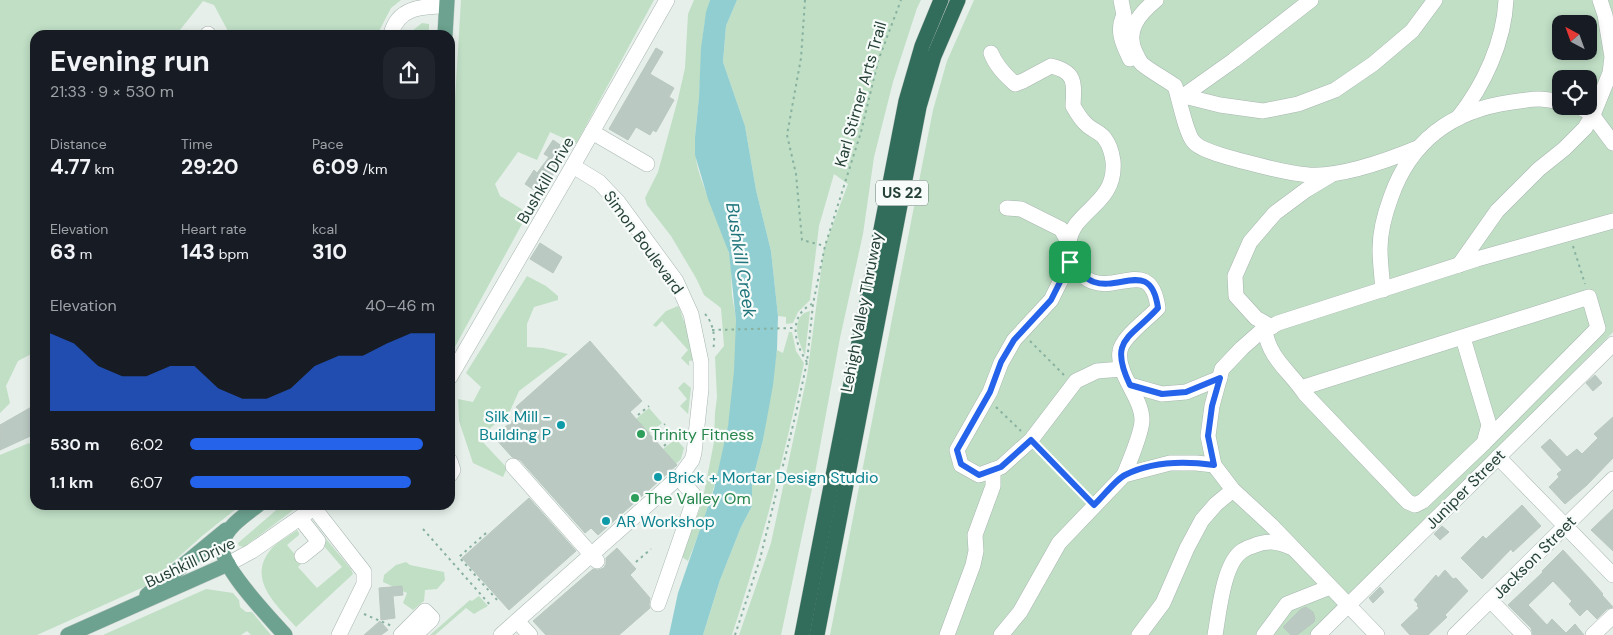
<!DOCTYPE html>
<meta charset="utf-8">
<style>
:root{--surface:#171b24;--page:#20242c;--text:#f1f3f6;--muted:#9ea1a6;--accent:#2563eb}
body{margin:0;font-family:"DM Sans",sans-serif;background:var(--page);color:var(--text);height:100vh;display:flex;flex-direction:column;font-size:19px;white-space:nowrap}
*{box-sizing:border-box;margin:0}
p{font-size:16px;color:var(--muted)}
.icon{flex:none;width:28px;height:28px;fill:none;stroke:currentColor;stroke-width:2;stroke-linecap:round;stroke-linejoin:round}
.map{position:relative;flex:1;overflow:hidden}
.details{position:absolute;left:30px;top:30px;width:425px;height:480px;display:flex;flex-direction:column;background:var(--surface);border-radius:15px;box-shadow:0 2px 8px #0003}
.details>*{flex:none}
.needle{width:32px;rotate:319deg}
.fabs{position:absolute;left:1552px;top:15px;display:grid;gap:10px}
.fabs a{display:grid;place-items:center;width:45px;height:45px;border-radius:10px;background:var(--surface);box-shadow:0 2px 8px #0003;font-size:25px}
.pin{position:absolute;display:grid;place-items:center;width:42px;height:42px;color:#fff;margin:-21px;border-radius:10px;box-shadow:0 2px 8px #0006}
.round{display:grid;place-items:center;flex:none;width:52px;height:52px;border-radius:15px;background:var(--page)}
.overview{display:flex;align-items:center;justify-content:space-between;height:85px;padding:0 20px}
h1{font-size:28px;font-weight:700;line-height:38px}
.figures{display:grid;grid-template-columns:repeat(3,1fr);gap:8px;height:85px;padding:5px 20px}
.figures div{display:grid;align-content:center}
.figures b{font-size:21px;font-weight:700}
.figures small{font-size:14px;font-weight:400}
.figures p{font-size:14px}
.chart{height:140px;padding:10px 20px}
.chart p{display:flex;justify-content:space-between}
.chart svg{width:100%;height:90px;margin-top:5px;fill:var(--accent);opacity:.7}
ul{padding:0 20px;list-style:none;font-size:16px}
li{display:grid;grid-template-columns:80px 60px 1fr;align-items:center;height:38px}
li i{height:12px;border-radius:6px;background:var(--accent)}
.map>svg:first-child{display:block}
.green{fill:#c0dfc5;fill-rule:evenodd}
.water{fill:#91ced1}
.building{fill:#bbc9c3;stroke:#b9c8c0}
.lines{fill:none;stroke-linecap:round;stroke-linejoin:round}
.minor-casing{stroke:#a8b7b0;stroke-width:16}
.major-casing{stroke:#c2cac7;stroke-width:16}
.highway-casing{stroke:#c2cac7;stroke-width:16}
.path{stroke:#88b1a0;stroke-width:2;stroke-dasharray:2.5 4;stroke-linecap:butt}
.minor{stroke:#fff;stroke-width:15}
.major{stroke:#6ca28f;stroke-width:15}
.highway{stroke:#326c5a;stroke-width:15}
.route-casing{stroke:#fff;stroke-width:10}
.route{stroke:#2563eb;stroke-width:6}
.culture-dot{fill:#0f9aa8;stroke:#f7fbf9;stroke-width:2}
.leisure-dot{fill:#2e9e5b;stroke:#f7fbf9;stroke-width:2}
.labels{text-anchor:middle;stroke-width:4.5;stroke-linejoin:round;paint-order:stroke}
.shield{fill:#f7fbf9;stroke:#647970;stroke-width:1}
.shield-label{font-size:15px;font-weight:bold;fill:#254136}
.street-label{font-size:16px;fill:#254136;stroke:#f7fbf9}
.culture-label{font-size:16px;fill:#0d838f;stroke:#f7fbf9;text-anchor:start}
.leisure-label{font-size:16px;fill:#27864d;stroke:#f7fbf9;text-anchor:start}
.water-label{font-size:18px;font-style:italic;fill:#20767c;stroke:#f7fbf9}
</style>
<div class="map">
<svg width="1613" height="635" viewBox="0 0 1613 635">
<rect width="100%" height="100%" fill="#e6efea"/>
<g class="green">
<path d="M 0,0 L 401,0 L 391,8 L 377,35 L 230,35 L 214,5 L 203,1 L 176,35 L 35,35 L 35,352 L 18,361 L 6,386 L 10,403 L 0,413 Z"/>
<path d="M 461,0 L 654,0 L 576,144 L 550,132 L 537,160 L 518,152 L 495,184 L 500,196 L 528,213 L 450,356 L 450,183 Z"/>
<path d="M 694,0 L 710,0 C 700,32 702,64 699,97 C 697,122 692,144 698,169 C 706,198 723,225 729,254 C 732,268 731,282 732,295 C 733,304 736,313 736,322 C 739,402 719,487 688,561 L 682,557 L 702,503 L 714,442 L 715,413 L 717,397 L 715,357 L 724,346 L 721,308 L 704,295 L 696,278 L 671,236 L 647,205 L 645,198 L 658,172 L 678,99 L 685,68 L 688,14 Z"/>
<path d="M 737,0 L 921,0 L 917,8 L 893,82 L 874,157 L 863,234 L 840,338 L 813,484 L 781,635 L 739,635 L 771,543 L 807,376 L 824,248 L 848,184 L 834,174 L 819,226 L 810,300 L 798,312 L 793,323 L 786,324 L 786,317 L 778,316 L 771,251 L 756,190 L 745,126 L 723,62 L 726,26 Z"/>
<path d="M 974,0 L 1613,0 L 1613,332 L 1421,526 L 1310,635 L 830,635 L 933,110 L 947,61 ZM 1561,24 L 1589,24 L 1589,51 L 1561,51 ZM 1561,79 L 1589,79 L 1589,106 L 1561,106 Z"/>
<path d="M 422,23 L 429,24 L 429,35 L 407,35 Z"/>
<path d="M 527,276 L 546,286 L 558,296 L 558,300 L 534,307 L 527,324 L 527,347 L 543,348 L 568,354 L 519,391 L 510,411 L 479,438 L 507,468 L 503,477 L 473,463 L 459,421 L 458,399 L 473,402 L 481,387 L 466,373 Z"/>
<path d="M 678,306 C 682,311 681,318 686,324 L 694,360 L 689,361 L 689,366 L 681,358 L 688,350 L 662,321 L 656,327 L 653,325 L 666,311 Z"/>
<path d="M 810,311 L 805,355 C 800,345 791,324 803,314 C 805,312 808,312 810,311 Z"/>
<path d="M 789,332 L 792,332 L 796,351 L 804,363 C 785,455 761,546 732,635 L 703,635 L 720,580 L 741,527 L 752,506 L 752,482 L 763,440 L 777,350 L 783,353 Z"/>
<path d="M 684,382 L 691,388 L 688,414 L 680,406 L 687,399 L 678,388 Z"/>
<path d="M 649,408 L 662,423 L 649,434 L 636,419 Z"/>
<path d="M 676,439 L 684,448 L 681,459 L 676,464 L 663,449 Z"/>
<path d="M 29,443 L 35,450 L 35,505 L 241,505 L 202,536 L 146,586 L 37,635 L 0,635 L 0,455 Z"/>
<path d="M 282,505 L 300,505 L 244,547 L 239,546 L 238,543 Z"/>
<path d="M 312,522 L 351,569 L 353,574 L 296,627 C 277,605 245,579 272,548 C 279,541 289,536 297,530 L 299,533 L 299,535 L 287,545 L 302,563 L 298,567 L 317,588 L 342,567 L 323,545 Z"/>
<path d="M 406,562 L 410,565 L 444,572 L 445,580 L 437,589 L 425,590 L 424,601 L 413,610 L 403,603 L 407,593 L 383,582 L 384,575 L 396,565 Z"/>
<path d="M 206,589 L 233,593 L 239,600 L 240,607 L 246,612 L 252,612 L 271,635 L 251,635 L 247,631 L 241,635 L 103,635 Z"/>
<path d="M 479,596 L 488,606 C 483,609 478,611 474,614 L 466,608 L 435,635 L 430,635 L 470,600 L 472,601 Z"/>
</g>
<path class="water" d="M 710,0 L 737,0 L 726,26 L 723,62 L 745,126 L 756,190 L 771,251 L 778,316 L 777,349 L 773,385 L 763,440 L 752,482 L 752,506 L 741,527 L 720,580 L 703,635 L 669,635 L 678,593 L 714,489 L 728,426 L 734,371 L 736,321 L 729,253 L 708,199 L 695,155 L 695,137 L 699,97 L 701,48 L 706,12 Z"/>
<g class="building">
<path d="M 656,48 L 663,52 L 650,74 L 674,88 L 669,97 L 674,100 L 656,132 L 653,130 L 650,135 L 636,127 L 628,140 L 609,129 Z"/>
<path d="M 553,140 L 566,149 L 560,159 L 562,161 L 540,194 L 525,184 L 534,170 L 537,173 L 549,157 L 544,154 Z"/>
<path d="M 540,243 L 562,257 L 553,273 L 530,259 Z"/>
<path d="M 590,341 L 642,401 L 630,412 L 677,465 L 598,535 L 591,528 L 585,533 L 520,460 L 512,457 L 494,437 L 521,413 L 516,407 Z"/>
<path d="M 1595,375 L 1602,383 L 1593,391 L 1586,383 Z"/>
<path d="M 35,405 L 35,434 L 0,450 L 0,425 Z"/>
<path d="M 1613,417 L 1613,458 L 1587,485 L 1565,504 L 1549,487 L 1559,477 L 1557,474 L 1562,470 L 1541,447 L 1550,439 L 1567,457 L 1577,449 L 1582,454 L 1598,438 L 1594,434 Z"/>
<path d="M 529,498 L 576,551 L 509,610 L 462,558 Z"/>
<path d="M 1522,505 L 1541,526 L 1513,552 L 1511,549 L 1482,579 L 1461,558 L 1483,536 L 1486,539 Z"/>
<path d="M 1613,509 L 1613,551 L 1591,530 Z"/>
<path d="M 1442,526 L 1449,532 L 1440,540 L 1434,534 Z"/>
<path d="M 617,548 L 636,569 L 630,575 L 650,598 L 649,605 L 650,608 L 619,635 L 546,635 L 533,621 L 593,569 L 598,570 L 604,568 L 606,564 L 606,558 Z"/>
<path d="M 1563,550 L 1589,578 L 1603,594 L 1602,595 L 1613,607 L 1607,609 L 1597,619 L 1587,609 L 1580,616 L 1569,604 L 1572,601 L 1553,581 L 1528,605 L 1547,625 L 1552,619 L 1566,633 L 1575,624 L 1584,635 L 1533,635 L 1531,628 L 1508,605 L 1543,572 L 1542,571 Z"/>
<path d="M 1445,570 L 1453,579 L 1456,578 L 1468,591 L 1445,615 L 1447,617 L 1428,635 L 1410,635 L 1401,625 L 1419,608 L 1417,606 L 1418,604 L 1414,600 L 1436,575 L 1438,578 Z"/>
<path d="M 402,586 L 403,595 L 393,596 L 395,618 L 381,620 L 379,588 Z"/>
<path d="M 1380,587 L 1384,592 L 1373,603 L 1369,598 Z"/>
<path d="M 1306,607 L 1313,612 L 1315,618 L 1314,622 L 1297,635 L 1291,635 L 1283,627 L 1301,609 Z"/>
<path d="M 380,621 L 388,630 L 381,635 L 364,635 Z"/>
</g>
<g class="lines">
<g class="minor-casing">
<g id="minor">
<path d="M 1121,0 L 1124,15 C 1116,31 1123,44 1130,59"/>
<path d="M 1156,0 C 1139,14 1124,31 1136,54 C 1138,57 1139,61 1142,64 C 1152,72 1165,79 1175,86 C 1179,98 1186,133 1193,141 C 1199,150 1227,157 1238,160 C 1261,166 1285,173 1309,175 C 1342,177 1391,159 1420,147"/>
<path d="M 208,35 L 208,34"/>
<path d="M 391,35 C 397,7 423,6 446,6"/>
<path d="M 991,53 C 996,66 1005,75 1015,84 L 1023,81 L 1051,66 C 1077,72 1074,84 1073,106 C 1077,113 1081,120 1087,125 C 1092,130 1102,133 1105,139 C 1109,144 1112,154 1113,161 C 1117,205 1072,210 1069,243"/>
<path d="M 1184,96 L 1220,105 L 1263,111 L 1298,104 L 1335,90 L 1373,64 L 1412,31 L 1435,0"/>
<path d="M 1179,99 L 1234,60 L 1311,0"/>
<path d="M 1576,106 L 1590,112 L 1613,143"/>
<path d="M 1458,118 C 1484,85 1504,42 1506,0"/>
<path d="M 592,132 L 647,164"/>
<path d="M 1007,208 L 1021,209 L 1061,229 L 1069,243 L 1070,262 L 1051,300 L 1014,340 L 1001,363 L 990,392 L 957,450 L 961,465 L 979,475 L 1001,467 L 1031,440 L 1076,381 L 1097,371 L 1122,369"/>
<path d="M 1070,262 C 1076,269 1085,280 1094,282 C 1120,291 1151,258 1158,308 C 1148,319 1122,337 1120,351 C 1116,374 1142,397 1142,420 C 1142,432 1129,463 1124,475"/>
<path d="M 1459,265 L 1497,211 L 1539,169 L 1564,149 L 1585,128 L 1593,115 L 1610,73 L 1612,57 L 1605,15 L 1600,0"/>
<path d="M 1383,290 C 1382,277 1380,262 1380,249 C 1380,231 1385,213 1391,197 C 1411,140 1453,110 1512,102 C 1521,101 1530,99 1539,99 C 1546,99 1554,101 1561,102"/>
<path d="M 1272,327 L 1256,318 L 1236,296 L 1235,276 L 1250,242 L 1275,213 L 1306,190 L 1331,175"/>
<path d="M 1265,330 C 1269,359 1290,371 1305,394 L 1408,502 L 1415,505 L 1423,501 L 1484,443 L 1489,425 L 1463,338"/>
<path d="M 450,377 L 567,176 L 667,0"/>
<path d="M 1130,385 L 1162,394 L 1186,392 L 1220,378"/>
<path d="M 1301,388 L 1589,297 L 1598,328 L 1484,443"/>
<path d="M 1498,457 L 1613,575"/>
<path d="M 450,461 L 453,470 L 450,475"/>
<path d="M 513,466 L 597,561"/>
<path d="M 314,508 L 364,572 L 364,584 L 339,635"/>
<path d="M 300,518 L 318,541 L 317,544 L 302,556"/>
<path d="M 228,564 L 252,551 L 318,505"/>
<path d="M 1490,600 L 1524,635"/>
<path d="M 658,604 L 693,503 L 693,494 L 678,477"/>
<path d="M 517,621 L 530,635"/>
<path d="M 401,635 L 425,611 L 432,618 L 431,620 L 415,635"/>
<path d="M 501,635 L 681,475 L 692,460 L 694,453 L 701,389 L 701,362 L 691,314 L 676,281 L 618,202 L 599,182 L 573,166"/>
<path d="M 947,635 L 973,565 L 976,551 L 975,535 L 993,486 L 993,470"/>
<path d="M 1001,635 L 1020,612 L 1059,543 L 1124,475 L 1170,463 L 1196,463 L 1214,465"/>
<path d="M 1139,635 L 1163,603 L 1187,548 L 1202,520 L 1216,504 L 1233,490"/>
<path d="M 1215,635 C 1219,613 1223,564 1242,551 C 1245,549 1249,547 1253,546 C 1266,540 1277,541 1290,547"/>
<path d="M 1264,635 L 1287,604 L 1330,587"/>
<path d="M 1318,635 L 1613,344"/>
<path d="M 1377,635 L 1271,525 L 1233,490 L 1214,465 L 1208,436 L 1212,406 L 1222,369 L 1242,348 L 1259,333 L 1278,323 L 1477,259 L 1613,221"/>
<path d="M 1455,635 L 1613,479"/>
<path d="M 1593,635 L 1613,616"/>
</g>
</g>
<g class="major-casing">
<g id="major">
<path d="M 445,35 L 447,0"/>
<path d="M 258,505 C 245,515 226,527 222,544 C 218,565 271,619 285,635"/>
<path d="M 147,595 L 226,530"/>
<path d="M 68,635 L 228,564"/>
</g>
</g>
<g class="highway-casing">
<g id="highway">
<path d="M 802,635 L 906,101 L 922,46 L 941,0"/>
<path d="M 817,635 L 919,107 L 934,56 L 958,0"/>
</g>
</g>
<g class="path">
<path d="M 805,0 L 801,58 L 787,135 L 796,174 L 802,240 L 825,246"/>
<path d="M 1573,246 L 1585,284"/>
<path d="M 705,314 C 713,322 716,339 713,349"/>
<path d="M 712,330 L 795,328"/>
<path d="M 1030,341 L 1064,375"/>
<path d="M 807,362 C 794,343 788,316 812,304"/>
<path d="M 996,407 L 1021,431"/>
<path d="M 638,415 L 649,406"/>
<path d="M 654,433 L 665,424"/>
<path d="M 664,446 L 675,436"/>
<path d="M 1041,450 L 1086,497"/>
<path d="M 423,529 L 491,606"/>
<path d="M 486,533 L 459,557 L 498,601"/>
<path d="M 636,562 L 651,549"/>
<path d="M 364,614 L 392,626"/>
<path d="M 735,635 L 760,559 L 796,413 L 807,362 L 813,304 L 825,246 L 861,132 L 878,61 L 901,0"/>
</g>
<use href="#minor" class="minor"/>
<use href="#major" class="major"/>
<use href="#highway" class="highway"/>
</g>
<g class="lines">
<g class="route-casing">
<path id="route" d="M 1070,262 C 1076,269 1085,279 1094,282 C 1121,291 1151,259 1158,308 C 1130,339 1108,339 1130,385 L 1162,394 L 1186,392 L 1220,378 L 1212,406 L 1208,436 L 1214,465 C 1185,461 1152,461 1125,475 C 1115,480 1103,497 1094,505 L 1031,440 L 1001,467 L 979,475 L 961,464 L 957,450 L 990,392 L 1001,362 L 1014,340 L 1051,300 Z"/>
</g>
<use href="#route" class="route"/>
</g>
<g class="culture-dot">
<circle cx="561" cy="425" r="5"/>
<circle cx="658" cy="477" r="5"/>
<circle cx="606" cy="521" r="5"/>
</g>
<g class="leisure-dot">
<circle cx="641" cy="434" r="5"/>
<circle cx="635" cy="498" r="5"/>
</g>
<g class="labels">
<rect class="shield" x="876" y="180.5" width="52" height="25" rx="4"/>
<g class="shield-label">
<text x="902" y="198">US 22</text>
</g>
<g class="street-label">
<text transform="translate(860 94) rotate(-74)" y="6">Karl Stirner Arts Trail</text>
<text transform="translate(545 180) rotate(-60)" y="6">Bushkill Drive</text>
<text transform="translate(644 242) rotate(54)" y="6">Simon Boulevard</text>
<text transform="translate(861 312) rotate(-79)" y="6">Lehigh Valley Thruway</text>
<text transform="translate(1465 489) rotate(-45)" y="6">Juniper Street</text>
<text transform="translate(1534 557) rotate(-45)" y="6">Jackson Street</text>
<text transform="translate(190 562) rotate(-25)" y="6">Bushkill Drive</text>
</g>
<g class="culture-label">
<text x="551" y="422" text-anchor="end">Silk Mill -<tspan x="551" dy="18">Building P</tspan></text>
<text x="668" y="483">Brick + Mortar Design Studio</text>
<text x="616" y="527">AR Workshop</text>
</g>
<g class="leisure-label">
<text x="651" y="440">Trinity Fitness</text>
<text x="645" y="504">The Valley Om</text>
</g>
<g class="water-label">
<text transform="translate(741 260) rotate(81)" y="6">Bushkill Creek</text>
</g>
</g>
</svg>
<div class="fabs">
<a><svg class="needle" viewBox="-14 -14 28 28"><path d="M0-13l5 13h-10z" fill="#e53935"/><path d="M0 13l5-13h-10z" fill="#9ea1a6"/></svg></a>
<a><svg class="icon" aria-label="locate" viewBox="0 0 24 24"><circle cx="12" cy="12" r="6"/><path d="M12 2v4M12 18v4M2 12h4M18 12h4"/></svg></a>
</div>
<div class="pin" style="left:1070px;top:262px;background:#1e9e55"><svg class="icon" aria-label="arrive" viewBox="0 0 24 24"><path d="M6 21V4h12l-3 4 3 4H6"/></svg></div>
<section class="details">
<div class="overview"><div><h1>Evening run</h1><p>21:33 · 9 × 530 m</p></div><a class="round"><svg class="icon" aria-label="share" viewBox="0 0 24 24"><path d="M12 15V3M7 8l5-5 5 5M5 13v7h14v-7"/></svg></a></div>
<div class="figures">
<div><p>Distance</p><b>4.77<small> km</small></b></div>
<div><p>Time</p><b>29:20</b></div>
<div><p>Pace</p><b>6:09<small> /km</small></b></div>
</div>
<div class="figures">
<div><p>Elevation</p><b>63<small> m</small></b></div>
<div><p>Heart rate</p><b>143<small> bpm</small></b></div>
<div><p>kcal</p><b>310</b></div>
</div>
<div class="chart"><p><span>Elevation</span>40–46 m</p>
<svg viewBox="0 0 160 44" preserveAspectRatio="none"><path d="M0 44V6L10 11L20 22L30 27L40 27L50 22L60 22L70 33L80 38L90 38L100 33L110 22L120 17L130 17L140 11L150 6L160 6V44z"/></svg>
</div>
<ul>
<li><b>530 m</b>6:02<i style="width:95%"></i></li>
<li><b>1.1 km</b>6:07<i style="width:90%"></i></li>
</ul>
</section>
</div>
